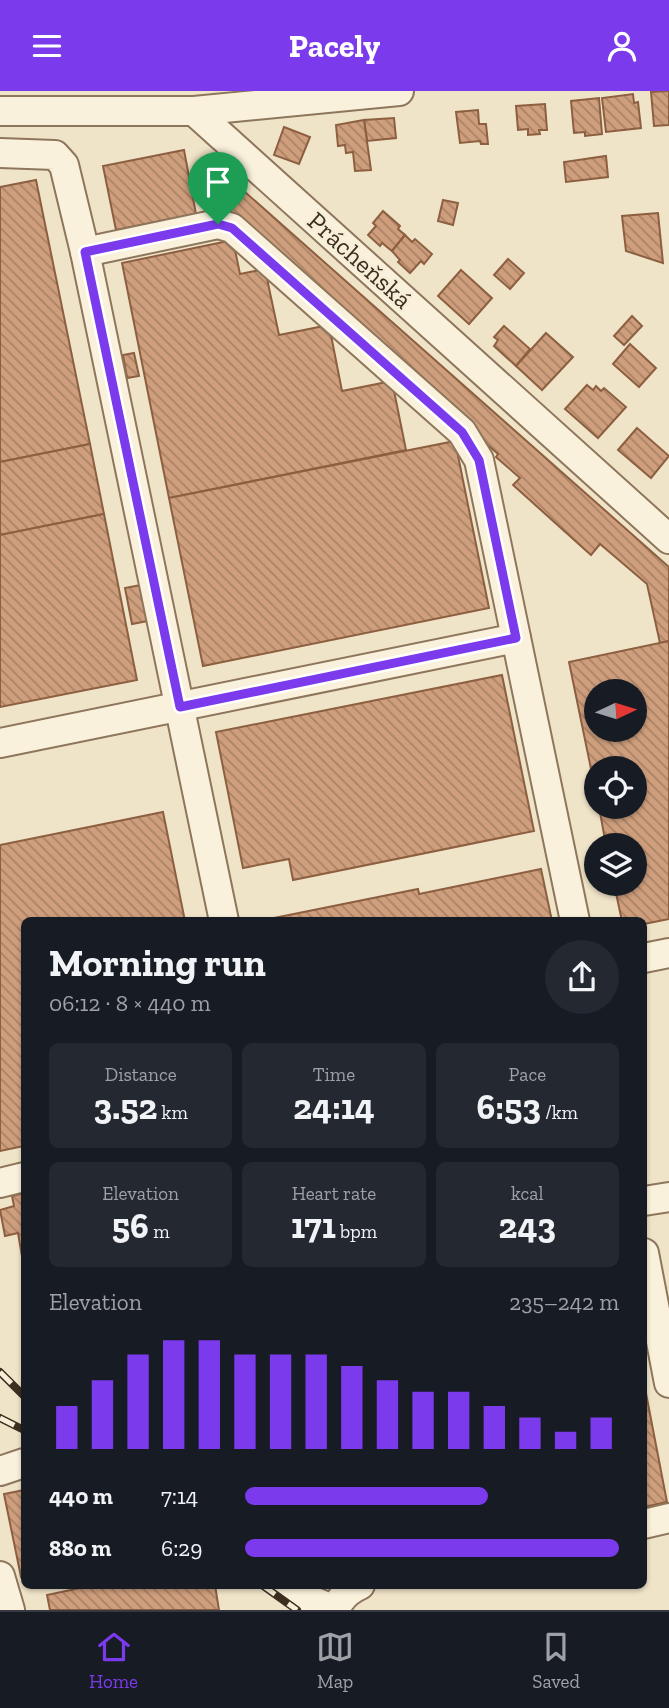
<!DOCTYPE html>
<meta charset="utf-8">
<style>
:root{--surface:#171b24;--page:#242831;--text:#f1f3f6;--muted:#9ea1a6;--line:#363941;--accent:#7c3aed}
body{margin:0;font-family:"Zilla Slab",serif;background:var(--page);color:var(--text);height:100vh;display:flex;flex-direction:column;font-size:26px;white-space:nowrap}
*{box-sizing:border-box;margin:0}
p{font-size:23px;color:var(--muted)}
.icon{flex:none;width:38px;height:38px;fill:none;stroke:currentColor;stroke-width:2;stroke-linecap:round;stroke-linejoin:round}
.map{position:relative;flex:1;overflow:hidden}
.details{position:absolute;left:21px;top:826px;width:626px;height:672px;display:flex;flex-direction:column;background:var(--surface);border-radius:10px;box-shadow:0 2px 5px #0004}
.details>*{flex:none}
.needle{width:46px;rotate:86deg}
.controls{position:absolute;left:584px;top:588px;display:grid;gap:14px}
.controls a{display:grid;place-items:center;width:63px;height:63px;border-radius:50%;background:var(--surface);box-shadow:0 2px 5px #0004;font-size:35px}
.pin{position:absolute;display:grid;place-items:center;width:60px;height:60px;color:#fff;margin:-72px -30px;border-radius:50% 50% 50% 0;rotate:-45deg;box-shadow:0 0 7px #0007}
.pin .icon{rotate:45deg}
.round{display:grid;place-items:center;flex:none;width:74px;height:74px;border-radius:37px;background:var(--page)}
.headline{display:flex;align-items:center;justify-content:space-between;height:119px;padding:0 28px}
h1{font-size:38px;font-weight:800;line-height:52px}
.metrics{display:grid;grid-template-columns:repeat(3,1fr);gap:10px;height:119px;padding:7px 28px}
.metrics div{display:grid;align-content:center;border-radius:10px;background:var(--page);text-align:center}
.metrics b{font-size:35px;font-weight:800}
.metrics small{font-size:19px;font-weight:400}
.metrics p{font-size:19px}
.chart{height:196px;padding:14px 28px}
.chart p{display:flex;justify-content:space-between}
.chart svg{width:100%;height:126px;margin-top:7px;stroke:var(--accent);stroke-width:6}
ul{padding:0 28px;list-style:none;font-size:23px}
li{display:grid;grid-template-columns:112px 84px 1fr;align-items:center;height:52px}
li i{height:18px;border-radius:9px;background:var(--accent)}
header{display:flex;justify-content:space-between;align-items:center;height:91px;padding:0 28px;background:var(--accent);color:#fff;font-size:32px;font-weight:800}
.tabs{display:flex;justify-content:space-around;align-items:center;height:98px;border-top:2px solid var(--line);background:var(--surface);font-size:19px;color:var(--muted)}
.tabs a{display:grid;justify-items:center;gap:4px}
.tabs .active{color:var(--accent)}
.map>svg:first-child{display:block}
.building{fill:url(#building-back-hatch);stroke:#8d5f41;stroke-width:2;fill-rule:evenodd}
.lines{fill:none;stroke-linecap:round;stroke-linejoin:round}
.minor-casing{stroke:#8d765c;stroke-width:32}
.minor{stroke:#faf1dc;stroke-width:28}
.rail-casing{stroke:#3d2e20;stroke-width:8}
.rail{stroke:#f7eed8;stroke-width:5;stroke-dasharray:16;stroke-linecap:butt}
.route-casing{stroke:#fff;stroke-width:14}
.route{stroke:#7c3aed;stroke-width:9}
.labels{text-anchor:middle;stroke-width:5;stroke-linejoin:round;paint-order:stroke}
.street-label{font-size:26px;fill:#3d2e20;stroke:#f7eed8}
</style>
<header><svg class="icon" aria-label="menu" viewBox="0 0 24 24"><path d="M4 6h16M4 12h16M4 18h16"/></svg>Pacely<svg class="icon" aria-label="person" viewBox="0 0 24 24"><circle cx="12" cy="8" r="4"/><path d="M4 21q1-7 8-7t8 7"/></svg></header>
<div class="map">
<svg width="669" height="1519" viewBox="0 0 669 1519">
<defs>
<pattern id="building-back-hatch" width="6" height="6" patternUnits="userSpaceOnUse" patternTransform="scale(1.75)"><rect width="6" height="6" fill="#cf9f7d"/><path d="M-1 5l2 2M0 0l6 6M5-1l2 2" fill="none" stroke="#a98266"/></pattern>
</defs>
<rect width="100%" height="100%" fill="#f0e4c8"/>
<g class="building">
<path d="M 669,0 L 669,34 L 654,35 L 651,1 Z"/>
<path d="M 633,3 L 634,12 L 638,11 L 641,37 L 606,41 L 602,7 Z"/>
<path d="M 599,7 L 602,43 L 585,45 L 585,41 L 574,42 L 571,10 Z"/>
<path d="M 545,13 L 547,39 L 539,39 L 540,43 L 528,44 L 528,38 L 518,39 L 516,15 Z"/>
<path d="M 478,19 L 479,33 L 486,33 L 488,53 L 481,53 L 480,50 L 460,52 L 456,21 Z"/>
<path d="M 394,27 L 396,47 L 367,50 L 364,29 Z"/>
<path d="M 364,29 L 371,79 L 355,80 L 353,61 L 346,62 L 345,54 L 338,55 L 336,34 Z"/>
<path d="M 284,36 L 310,46 L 299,73 L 274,64 Z"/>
<path d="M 184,59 L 196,123 L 116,139 L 103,75 Z"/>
<path d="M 606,65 L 608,86 L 566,91 L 564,71 Z"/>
<path d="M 219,78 L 669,476 L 669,550 L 660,552 L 647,493 L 600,453 L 591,464 L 513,394 L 520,387 L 496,366 L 498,363 L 460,330 L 464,326 L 228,118 L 234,112 L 208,89 Z"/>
<path d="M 36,89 L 90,353 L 0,371 L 0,96 Z"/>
<path d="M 443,109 L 458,112 L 453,134 L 438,130 Z"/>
<path d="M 383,120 L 400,135 L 398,138 L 405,144 L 392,160 L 382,152 L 380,155 L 368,144 L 376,135 L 373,132 Z"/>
<path d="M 658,122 L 663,172 L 626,160 L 622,125 Z"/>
<path d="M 405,144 L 412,151 L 415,148 L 432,163 L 424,173 L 421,170 L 410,182 L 398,171 L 400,169 L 392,160 Z"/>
<path d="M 233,149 L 240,183 L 265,178 L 279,244 L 329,234 L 342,300 L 392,290 L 406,359 L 169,407 L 122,172 Z"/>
<path d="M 508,168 L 524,182 L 510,198 L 494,184 Z"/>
<path d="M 461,179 L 492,207 L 469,233 L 438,205 Z"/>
<path d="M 632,225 L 642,235 L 624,254 L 614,245 Z"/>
<path d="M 504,235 L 530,258 L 516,275 L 494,255 L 498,249 L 494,246 Z"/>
<path d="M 546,242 L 573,266 L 542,299 L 516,275 Z"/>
<path d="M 630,253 L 656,277 L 639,296 L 613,273 Z"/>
<path d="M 134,262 L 139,285 L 127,287 L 123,264 Z"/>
<path d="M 587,294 L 593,299 L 596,295 L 601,300 L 604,297 L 626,316 L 598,347 L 565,318 Z"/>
<path d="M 637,337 L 669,365 L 651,387 L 618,359 Z"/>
<path d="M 455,350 L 489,517 L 203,575 L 169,407 Z"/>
<path d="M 90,353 L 104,423 L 0,444 L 0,371 Z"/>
<path d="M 104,423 L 137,589 L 0,616 L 0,444 Z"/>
<path d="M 141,494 L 148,530 L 132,533 L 125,497 Z"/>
<path d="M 669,550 L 669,828 L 644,833 L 644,830 L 622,830 L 614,793 L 635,793 L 635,754 L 606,754 L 599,716 L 635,716 L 635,677 L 597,677 L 597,707 L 569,571 ZM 597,600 L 635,600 L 635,639 L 597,639 Z"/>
<path d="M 502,584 L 534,740 L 293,789 L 289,768 L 243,777 L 216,641 Z"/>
<path d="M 163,721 L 185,830 L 24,830 L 24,1055 L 0,1060 L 0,754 Z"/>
<path d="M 541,778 L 552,830 L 259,830 L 418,798 L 419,803 Z"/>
<path d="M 24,1102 L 24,1177 L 18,1142 L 5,1145 L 0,1119 L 14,1115 L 12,1105 Z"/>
<path d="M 644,1292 L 667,1411 L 644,1416 Z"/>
<path d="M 24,1399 L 24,1485 L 21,1486 L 4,1403 Z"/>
<path d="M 94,1494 L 215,1494 L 219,1519 L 50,1519 L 47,1504 Z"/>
</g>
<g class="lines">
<g class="minor-casing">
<g id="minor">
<path d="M 0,20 L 194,20 L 399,0"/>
<path d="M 194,20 L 669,448"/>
<path d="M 0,62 L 55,64 L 64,74 L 85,161 L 224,830"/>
<path d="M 85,161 L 218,133 L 232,137 L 462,341 L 479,369 L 575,830"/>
<path d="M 0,652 L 516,547"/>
<path d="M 644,867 L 669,862"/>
<path d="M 0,1092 L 24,1086"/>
<path d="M 644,1110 L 669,1106"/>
<path d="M 644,1162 L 669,1292"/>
<path d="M 0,1380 L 24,1372"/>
<path d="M 644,1433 L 669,1427"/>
<path d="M 0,1485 L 10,1519"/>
<path d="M 284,1494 L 298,1504 L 335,1519"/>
<path d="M 335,1519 C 340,1507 348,1499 360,1494"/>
</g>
</g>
<use href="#minor" class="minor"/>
<g class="rail-casing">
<g id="rail">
<path d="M 0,1281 L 24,1305"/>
<path d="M 0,1327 L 24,1339"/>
<path d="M 262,1494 L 297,1519"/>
</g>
</g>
<use href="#rail" class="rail"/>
</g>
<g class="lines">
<g class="route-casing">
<path id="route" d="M 218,133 L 232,137 L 462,341 L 479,369 L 516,547 L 180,616 L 85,161 Z"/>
</g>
<use href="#route" class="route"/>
</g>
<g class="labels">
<g class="street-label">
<text transform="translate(360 169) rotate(42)" y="9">Prácheňská</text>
</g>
</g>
</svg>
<div class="controls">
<a><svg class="needle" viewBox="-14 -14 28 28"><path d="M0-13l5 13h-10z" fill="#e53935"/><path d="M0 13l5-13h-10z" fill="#9ea1a6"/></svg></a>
<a><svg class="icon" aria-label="locate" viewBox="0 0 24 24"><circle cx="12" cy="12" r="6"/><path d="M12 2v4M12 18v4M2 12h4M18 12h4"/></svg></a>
<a><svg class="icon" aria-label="layers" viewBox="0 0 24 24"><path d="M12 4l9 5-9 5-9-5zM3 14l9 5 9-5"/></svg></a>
</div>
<div class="pin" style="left:218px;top:133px;background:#1e9e55"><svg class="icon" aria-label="arrive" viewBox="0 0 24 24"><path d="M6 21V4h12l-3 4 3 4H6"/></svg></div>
<section class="details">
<div class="headline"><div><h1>Morning run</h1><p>06:12 · 8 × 440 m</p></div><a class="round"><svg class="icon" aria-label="share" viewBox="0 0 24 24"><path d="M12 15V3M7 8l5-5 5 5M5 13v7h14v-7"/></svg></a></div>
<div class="metrics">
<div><p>Distance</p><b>3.52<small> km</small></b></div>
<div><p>Time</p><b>24:14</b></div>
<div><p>Pace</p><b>6:53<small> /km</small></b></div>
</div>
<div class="metrics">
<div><p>Elevation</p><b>56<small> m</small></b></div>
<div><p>Heart rate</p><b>171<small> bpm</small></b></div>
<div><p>kcal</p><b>243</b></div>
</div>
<div class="chart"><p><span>Elevation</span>235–242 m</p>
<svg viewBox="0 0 160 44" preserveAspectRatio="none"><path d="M5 44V29M15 44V20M25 44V11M35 44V6M45 44V6M55 44V11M65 44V11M75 44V11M85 44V15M95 44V20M105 44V24M115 44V24M125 44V29M135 44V33M145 44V38M155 44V33"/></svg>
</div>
<ul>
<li><b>440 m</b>7:14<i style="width:65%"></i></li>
<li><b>880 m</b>6:29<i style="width:100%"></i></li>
</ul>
</section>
</div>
<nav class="tabs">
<a class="active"><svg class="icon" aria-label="home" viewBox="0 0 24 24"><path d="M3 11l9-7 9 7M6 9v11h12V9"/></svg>Home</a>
<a><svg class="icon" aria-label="map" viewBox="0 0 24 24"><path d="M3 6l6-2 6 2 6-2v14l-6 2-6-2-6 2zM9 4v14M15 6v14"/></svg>Map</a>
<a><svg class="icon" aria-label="saved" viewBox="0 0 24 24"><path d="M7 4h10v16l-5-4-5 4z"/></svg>Saved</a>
</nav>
